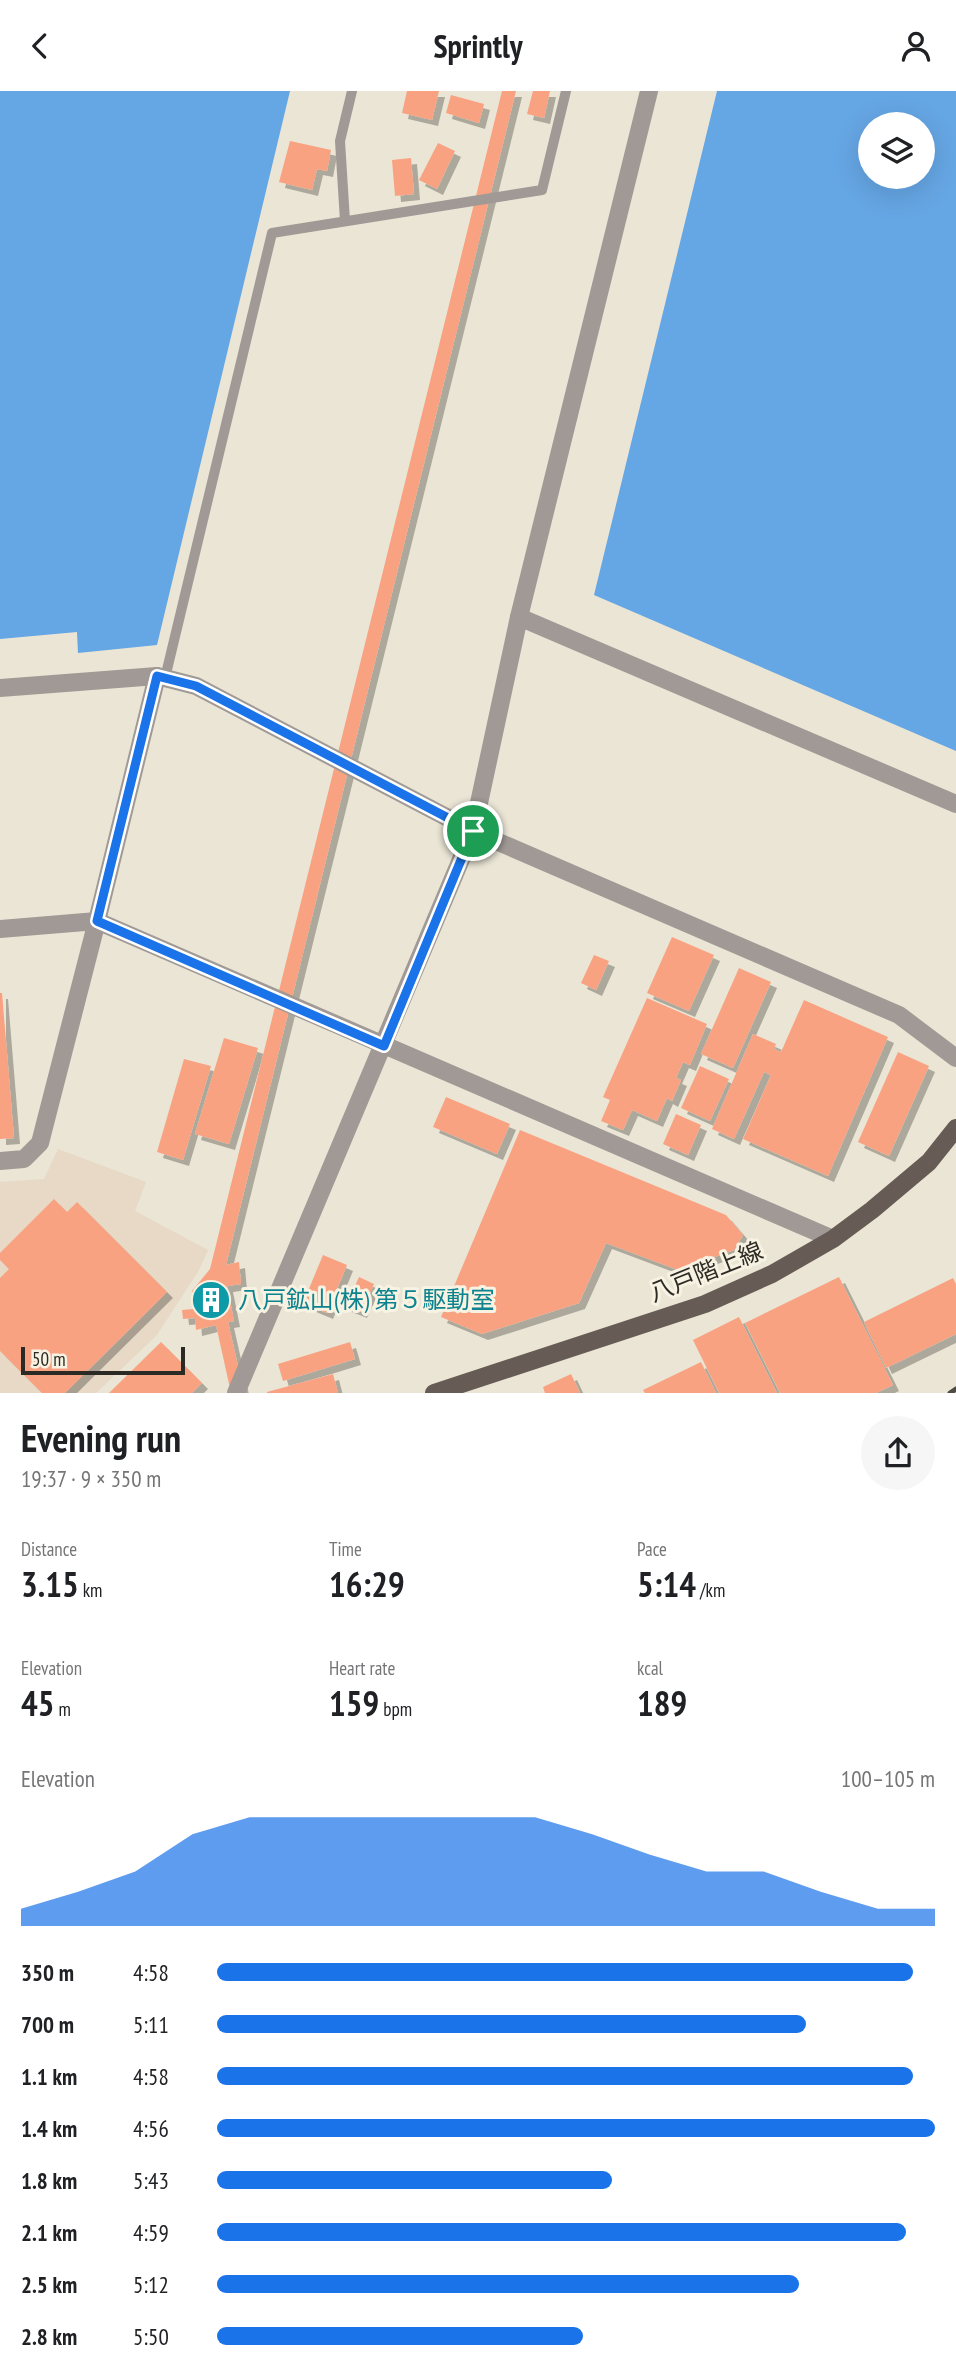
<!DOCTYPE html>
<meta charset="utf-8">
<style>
:root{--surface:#fff;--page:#f6f6f6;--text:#202124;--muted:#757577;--accent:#1a73e8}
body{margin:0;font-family:"PT Sans Narrow","Noto Sans JP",sans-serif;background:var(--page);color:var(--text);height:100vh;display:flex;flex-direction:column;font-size:26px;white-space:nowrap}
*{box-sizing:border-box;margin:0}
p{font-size:23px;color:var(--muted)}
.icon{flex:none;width:38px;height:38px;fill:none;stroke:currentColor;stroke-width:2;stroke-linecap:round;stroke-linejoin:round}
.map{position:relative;height:1302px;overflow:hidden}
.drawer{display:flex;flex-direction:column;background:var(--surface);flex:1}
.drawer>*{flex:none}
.fabs{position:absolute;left:858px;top:21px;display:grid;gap:14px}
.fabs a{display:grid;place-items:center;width:77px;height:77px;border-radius:50%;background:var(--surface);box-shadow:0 7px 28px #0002;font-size:35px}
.scale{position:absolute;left:21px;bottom:18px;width:164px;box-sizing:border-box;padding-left:7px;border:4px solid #2c2a24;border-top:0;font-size:19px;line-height:24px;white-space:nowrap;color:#2c2a24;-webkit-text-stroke:5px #f7f2e2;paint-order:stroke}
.pin{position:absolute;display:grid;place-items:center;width:60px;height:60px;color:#fff;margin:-30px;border:4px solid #fff;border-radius:50%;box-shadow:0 2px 7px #0007}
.round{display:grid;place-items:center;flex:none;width:74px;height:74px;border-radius:37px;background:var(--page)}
.overview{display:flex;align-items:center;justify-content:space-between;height:119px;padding:0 21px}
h1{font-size:38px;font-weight:700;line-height:52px}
.stats{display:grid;grid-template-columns:repeat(3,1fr);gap:10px;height:119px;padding:7px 21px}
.stats div{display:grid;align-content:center}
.stats b{font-size:35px;font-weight:700}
.stats small{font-size:19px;font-weight:400}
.stats p{font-size:19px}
.chart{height:196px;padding:14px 21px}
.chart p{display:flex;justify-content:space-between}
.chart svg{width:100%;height:126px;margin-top:7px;fill:var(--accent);opacity:.7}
ul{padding:0 21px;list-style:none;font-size:23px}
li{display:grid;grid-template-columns:112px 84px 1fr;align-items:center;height:52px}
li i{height:18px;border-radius:9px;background:var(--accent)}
header{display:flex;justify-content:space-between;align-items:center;height:91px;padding:0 21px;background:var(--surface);font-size:32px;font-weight:700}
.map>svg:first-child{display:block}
.industrial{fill:#e7d9c6}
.water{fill:#65a6e4;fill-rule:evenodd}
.building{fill:#f9a282;filter:url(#shadow)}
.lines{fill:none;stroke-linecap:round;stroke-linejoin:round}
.service{stroke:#a09995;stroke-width:10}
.minor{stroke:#a09995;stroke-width:18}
.primary{stroke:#675b55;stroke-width:18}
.rail{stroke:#4d4b43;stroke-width:5}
.route-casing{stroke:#fff;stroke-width:14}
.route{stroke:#1a73e8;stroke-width:9}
.labels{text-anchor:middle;stroke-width:6;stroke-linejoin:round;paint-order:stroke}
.street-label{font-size:24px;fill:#2c2a24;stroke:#f7f2e2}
.culture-label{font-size:24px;fill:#0d838f;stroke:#f7f2e2;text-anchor:start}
</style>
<header><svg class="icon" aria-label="back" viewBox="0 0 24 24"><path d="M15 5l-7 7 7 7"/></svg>Sprintly<svg class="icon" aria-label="person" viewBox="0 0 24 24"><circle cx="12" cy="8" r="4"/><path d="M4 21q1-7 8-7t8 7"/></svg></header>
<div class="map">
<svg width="956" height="1302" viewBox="0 0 956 1302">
<defs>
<filter id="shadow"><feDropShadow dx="6" dy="6" stdDeviation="0" flood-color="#0004"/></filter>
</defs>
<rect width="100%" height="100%" fill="#eae5d5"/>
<path class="industrial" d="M 58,1058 L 146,1091 L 135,1120 L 208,1159 L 199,1179 L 157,1244 L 96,1302 L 0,1302 L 0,1091 L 44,1088 Z"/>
<g class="water">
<path d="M 0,0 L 290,0 L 157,554 L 78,562 L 77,541 L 0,548 Z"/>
<path d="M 717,0 L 956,0 L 956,660 L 594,504 ZM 922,33 L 922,86 L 870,86 L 870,33 Z"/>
</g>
<g class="building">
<path d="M 407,0 L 439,0 L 432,29 L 402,22 Z"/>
<path d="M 502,0 L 516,0 L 226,1174 L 239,1171 L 241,1193 L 227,1195 L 234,1230 L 228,1231 L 244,1302 L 231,1302 L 216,1234 L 196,1239 L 195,1227 L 183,1228 L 182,1219 L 193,1218 L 192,1200 L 210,1178 Z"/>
<path d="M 533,0 L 550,0 L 544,27 L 527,23 Z"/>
<path d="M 451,4 L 484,13 L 479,32 L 446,22 Z"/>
<path d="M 290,50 L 331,59 L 327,80 L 317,78 L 312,99 L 279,91 Z"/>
<path d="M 438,52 L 455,60 L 437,98 L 419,89 Z"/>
<path d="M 411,67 L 414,103 L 395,105 L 392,69 Z"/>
<path d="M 672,846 L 714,864 L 689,920 L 647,902 Z"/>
<path d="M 594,864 L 609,870 L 596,899 L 581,892 Z"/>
<path d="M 739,877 L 771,891 L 733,977 L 701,963 Z"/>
<path d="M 0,902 L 2,902 L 14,1047 L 0,1048 Z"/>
<path d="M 647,907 L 707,933 L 690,974 L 683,971 L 676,987 L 681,989 L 672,1010 L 667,1007 L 657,1030 L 632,1019 L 623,1039 L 601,1030 L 610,1009 L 603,1006 Z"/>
<path d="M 804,909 L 888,946 L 828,1085 L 743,1048 L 771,984 L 764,981 L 734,1048 L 712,1038 L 753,943 L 776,953 L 774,958 L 781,961 Z"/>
<path d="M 224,947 L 258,957 L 229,1053 L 195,1043 Z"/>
<path d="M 898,961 L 929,975 L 889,1065 L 858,1051 Z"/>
<path d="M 184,968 L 211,975 L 183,1069 L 157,1061 Z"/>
<path d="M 700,975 L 729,988 L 710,1030 L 681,1017 Z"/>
<path d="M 446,1006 L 510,1033 L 497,1063 L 433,1036 Z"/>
<path d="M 676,1023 L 701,1034 L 688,1064 L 663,1053 Z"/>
<path d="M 520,1039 L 726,1124 L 743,1144 L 734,1159 L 678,1179 L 606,1152 L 579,1212 L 482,1243 L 441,1226 Z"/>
<path d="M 54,1108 L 67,1121 L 77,1111 L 167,1201 L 65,1302 L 42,1302 L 0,1260 L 0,1187 L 9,1178 L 0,1169 L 0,1162 Z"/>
<path d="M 323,1164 L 347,1174 L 327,1222 L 303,1212 Z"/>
<path d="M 359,1186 L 374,1193 L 361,1221 L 346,1215 Z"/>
<path d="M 839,1186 L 893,1294 L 876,1302 L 780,1302 L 745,1232 Z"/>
<path d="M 953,1187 L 956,1193 L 956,1243 L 886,1277 L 864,1231 Z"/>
<path d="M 739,1226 L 777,1302 L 719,1302 L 693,1249 Z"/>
<path d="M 161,1251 L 202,1292 L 192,1302 L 109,1302 Z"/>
<path d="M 350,1251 L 355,1268 L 283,1290 L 278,1273 Z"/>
<path d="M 701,1271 L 716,1302 L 645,1302 L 643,1299 Z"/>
<path d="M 333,1283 L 338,1302 L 267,1302 L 267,1301 Z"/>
<path d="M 571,1283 L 580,1302 L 545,1302 L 543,1296 Z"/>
</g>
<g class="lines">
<g class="service">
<path d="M 345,130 L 340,50 L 352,0"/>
<path d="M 165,587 L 272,142 L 542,99 L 566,0"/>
</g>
<g class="minor">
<path d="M 519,526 L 956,713"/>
<path d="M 0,597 L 157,585 L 196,595 L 473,740 L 899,924 L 956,967"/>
<path d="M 0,838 L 97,830 L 833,1148"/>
<path d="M 0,1070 L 24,1068 L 40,1052 L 97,830 L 157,585"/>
<path d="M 236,1302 L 473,740 L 519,526 L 649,0"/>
</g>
<path class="primary" d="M 434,1302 L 705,1213 L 772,1183 L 833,1148 L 872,1119 L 929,1071 L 956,1037"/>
<path class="rail" d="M 950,1302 L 956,1298"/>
</g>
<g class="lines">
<g class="route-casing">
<path id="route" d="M 157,585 L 196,595 L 473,740 L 384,955 L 97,830 Z"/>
</g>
<use href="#route" class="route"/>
</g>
<defs>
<g id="building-disc" transform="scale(2.0125)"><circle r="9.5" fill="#0f9aa8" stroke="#f7f2e2"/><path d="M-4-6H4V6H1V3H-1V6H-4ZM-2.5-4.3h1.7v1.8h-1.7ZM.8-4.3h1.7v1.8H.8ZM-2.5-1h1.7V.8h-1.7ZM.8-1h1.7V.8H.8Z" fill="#fff"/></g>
</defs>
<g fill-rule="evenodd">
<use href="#building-disc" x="211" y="1209"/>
</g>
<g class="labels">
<g class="street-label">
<text transform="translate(706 1181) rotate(-22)" y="8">八戸階上線</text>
</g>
<g class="culture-label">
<text x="238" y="1217">八戸鉱山(株) 第５駆動室</text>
</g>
</g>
</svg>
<div class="fabs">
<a><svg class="icon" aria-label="layers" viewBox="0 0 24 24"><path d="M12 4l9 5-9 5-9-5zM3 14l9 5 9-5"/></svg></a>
</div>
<div class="scale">50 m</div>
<div class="pin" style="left:473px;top:740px;background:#1e9e55"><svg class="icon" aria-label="arrive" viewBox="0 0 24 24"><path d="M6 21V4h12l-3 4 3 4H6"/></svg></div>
</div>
<section class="drawer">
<div class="overview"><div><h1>Evening run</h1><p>19:37 · 9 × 350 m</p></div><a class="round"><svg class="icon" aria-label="share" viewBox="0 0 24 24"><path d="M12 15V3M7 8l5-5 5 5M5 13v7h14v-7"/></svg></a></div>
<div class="stats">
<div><p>Distance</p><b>3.15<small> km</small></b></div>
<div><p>Time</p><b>16:29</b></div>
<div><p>Pace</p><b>5:14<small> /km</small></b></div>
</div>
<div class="stats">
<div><p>Elevation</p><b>45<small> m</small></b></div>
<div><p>Heart rate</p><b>159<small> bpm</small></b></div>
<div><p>kcal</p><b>189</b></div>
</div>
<div class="chart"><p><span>Elevation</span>100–105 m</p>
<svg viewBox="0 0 160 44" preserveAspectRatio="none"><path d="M0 44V38L10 32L20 25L30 12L40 6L50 6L60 6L70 6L80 6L90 6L100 12L110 19L120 25L130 25L140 32L150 38L160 38V44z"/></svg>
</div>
<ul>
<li><b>350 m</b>4:58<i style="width:97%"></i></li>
<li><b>700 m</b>5:11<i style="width:82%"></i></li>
<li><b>1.1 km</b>4:58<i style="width:97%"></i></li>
<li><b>1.4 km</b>4:56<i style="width:100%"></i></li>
<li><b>1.8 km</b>5:43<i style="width:55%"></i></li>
<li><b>2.1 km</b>4:59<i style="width:96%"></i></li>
<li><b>2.5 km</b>5:12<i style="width:81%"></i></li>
<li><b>2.8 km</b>5:50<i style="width:51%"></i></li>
</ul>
</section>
